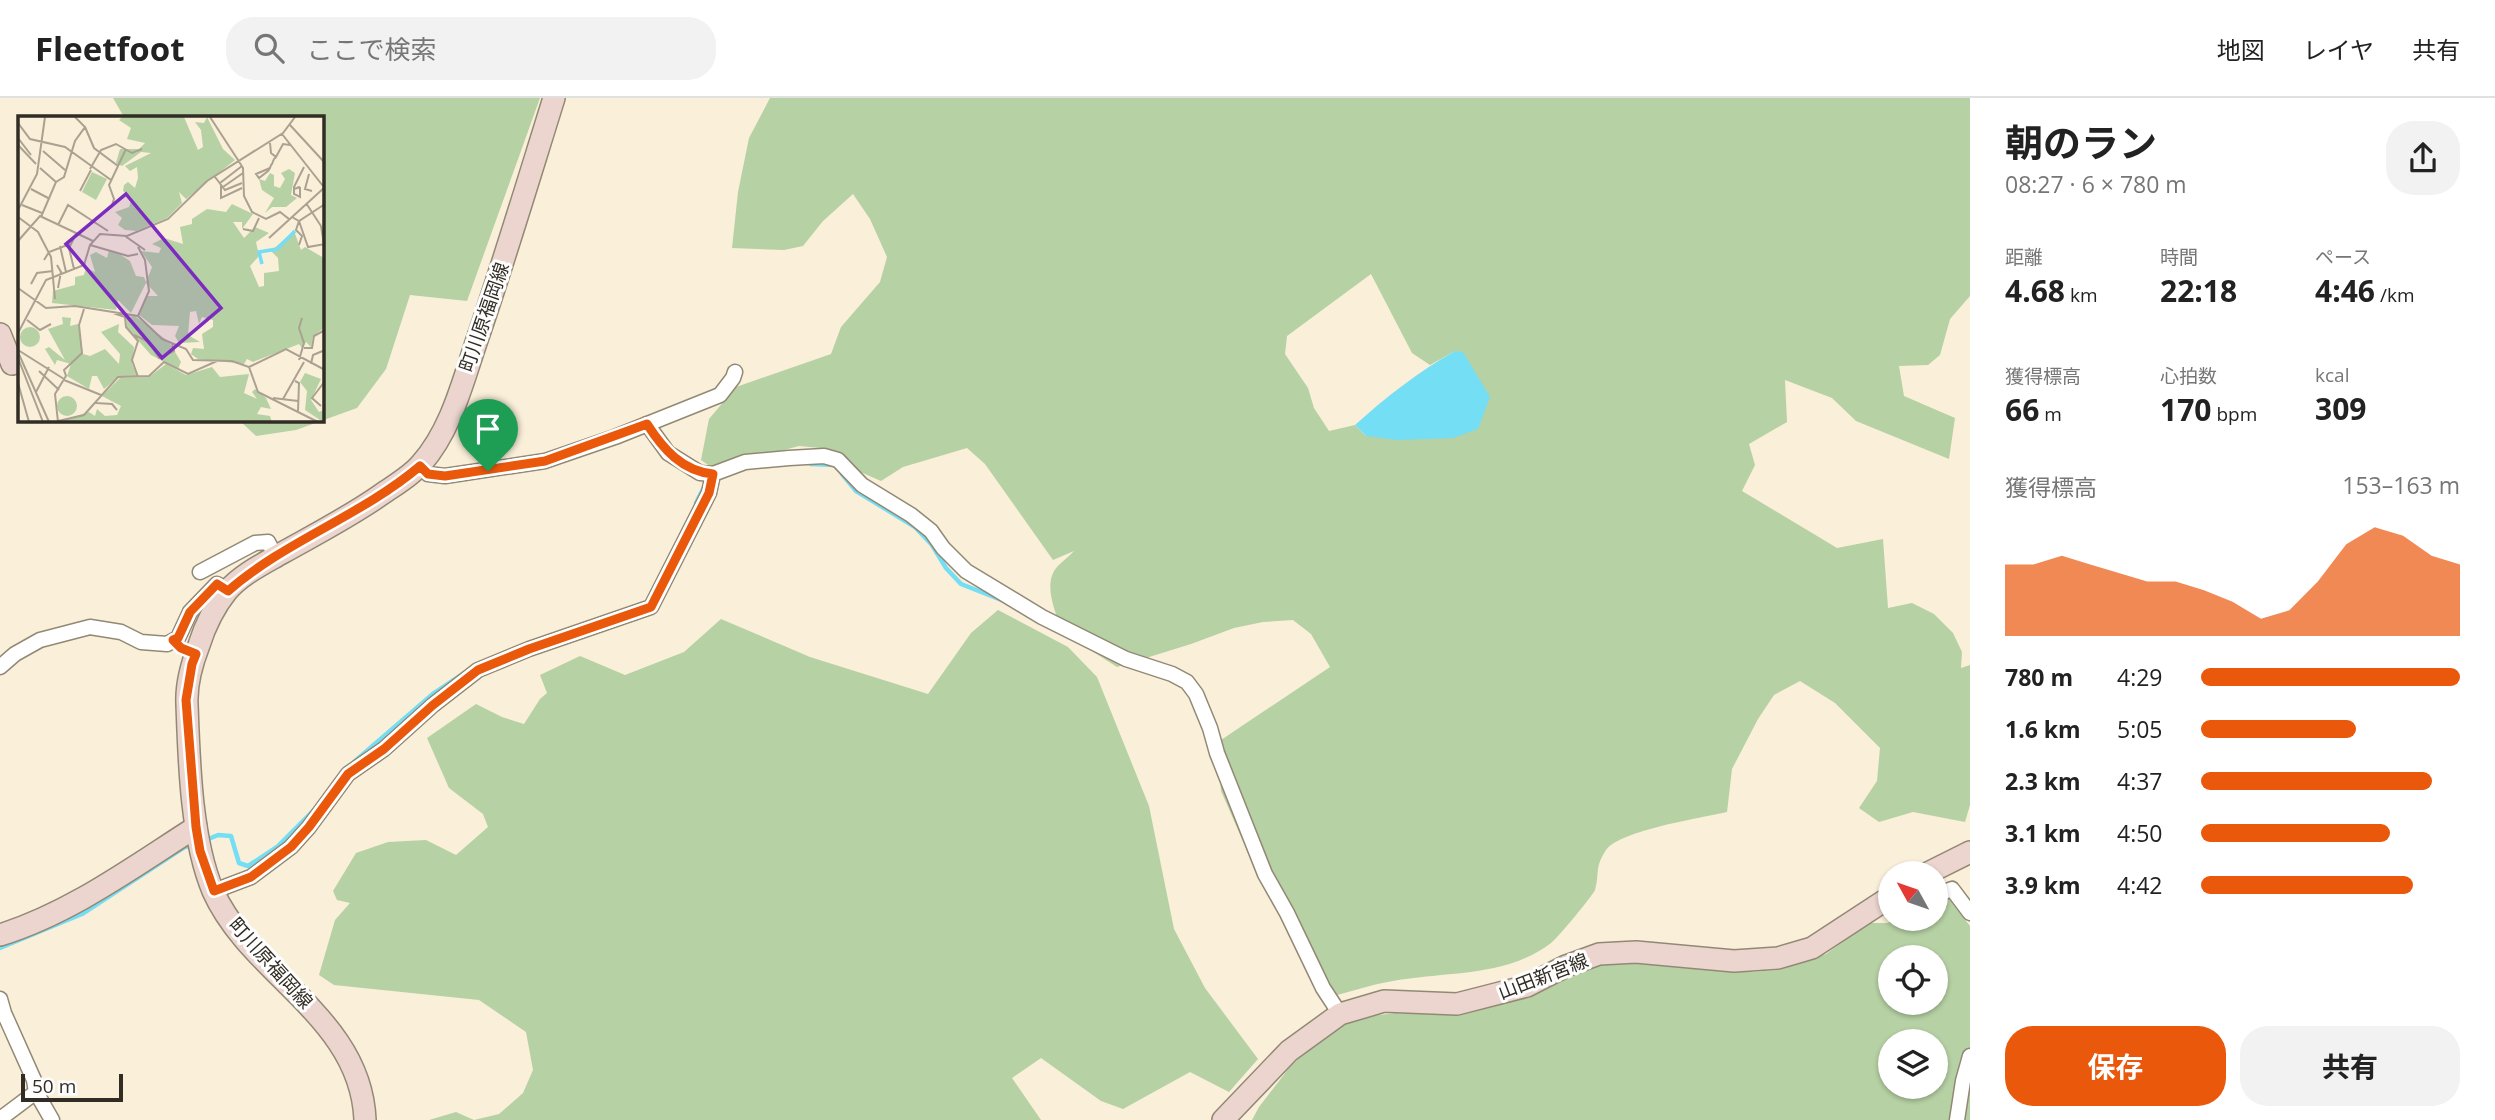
<!DOCTYPE html>
<html lang="ja">
<meta charset="utf-8">
<style>
:root{--surface:#fff;--page:#f2f2f2;--text:#222;--muted:#767676;--line:#e0e0e0;--accent:#ea580c}
body{margin:0;font-family:"Open Sans","Noto Sans JP",sans-serif;background:var(--page);color:var(--text);height:100vh;display:flex;flex-direction:column;font-size:26px;white-space:nowrap}
*{box-sizing:border-box;margin:0}
p{font-size:23px;color:var(--muted)}
.icon{flex:none;width:38px;height:38px;fill:none;stroke:currentColor;stroke-width:2;stroke-linecap:round;stroke-linejoin:round}
.map{position:relative;flex:1;overflow:hidden}
.drawer{display:flex;flex-direction:column;background:var(--surface);width:525px}
.drawer>*{flex:none}
.needle{width:46px;rotate:310deg}
.controls{position:absolute;left:1878px;top:763px;display:grid;gap:14px}
.controls a{display:grid;place-items:center;width:70px;height:70px;border-radius:50%;background:var(--surface);box-shadow:0 2px 5px #0004;font-size:35px}
.scale{position:absolute;left:21px;bottom:18px;width:102px;box-sizing:border-box;padding-left:7px;border:4px solid #312d24;border-top:0;font-size:19px;line-height:24px;white-space:nowrap;color:#312d24;-webkit-text-stroke:5px #fdfdfd;paint-order:stroke}
.pin{position:absolute;display:grid;place-items:center;width:60px;height:60px;color:#fff;margin:-72px -30px;border-radius:50% 50% 50% 0;rotate:-45deg;box-shadow:0 0 7px #0007}
.pin .icon{rotate:45deg}
.round{display:grid;place-items:center;flex:none;width:74px;height:74px;border-radius:28px;background:var(--page)}
.summary{display:flex;align-items:center;justify-content:space-between;height:119px;padding:0 35px}
h1{font-size:38px;font-weight:700;line-height:52px}
.metrics{display:grid;grid-template-columns:repeat(3,1fr);gap:10px;height:119px;padding:7px 35px}
.metrics div{display:grid;align-content:center}
.metrics b{font-size:30px;font-weight:700}
.metrics small{font-size:19px;font-weight:400}
.metrics p{font-size:19px}
.chart{height:196px;padding:14px 35px}
.chart p{display:flex;justify-content:space-between}
.chart svg{width:100%;height:126px;margin-top:7px;fill:var(--accent);opacity:.7}
.primary-button{display:flex;gap:14px;margin-top:auto;padding:14px 35px}
.primary-button a{flex:1;height:80px;border-radius:28px;background:var(--accent);color:#fff;font-size:28px;font-weight:700;line-height:80px;text-align:center}
.primary-button a+a{background:var(--page);color:var(--text)}
ul{padding:0 35px;list-style:none;font-size:23px}
li{display:grid;grid-template-columns:112px 84px 1fr;align-items:center;height:52px}
li i{height:18px;border-radius:9px;background:var(--accent)}
header{display:flex;align-items:center;gap:42px;box-sizing:border-box;height:98px;padding:0 35px;background:var(--surface);border-bottom:2px solid var(--line)}
header strong{font-size:33px}
nav{display:flex;gap:38px;margin-inline-start:auto;font-size:24px}
.search{width:490px;height:63px;background:var(--page);display:flex;align-items:center;gap:18px;box-sizing:border-box;padding:0 24px;border-radius:28px;color:var(--muted);font-size:26px}
main{display:flex;flex:1;min-height:0}
.map>svg:first-child{display:block}
.green{fill:#b6d1a4;fill-rule:evenodd}
.water{fill:#74def5}
.lines{fill:none;stroke-linecap:round;stroke-linejoin:round}
.stream{stroke:#74def5;stroke-width:4.5}
.street-casing{stroke:#928975;stroke-width:17}
.secondary-casing{stroke:#928975;stroke-width:24}
.street{stroke:#fff;stroke-width:14}
.secondary{stroke:#ebd5ce;stroke-width:21}
.route-casing{stroke:#fff;stroke-width:14}
.route{stroke:#ea580c;stroke-width:9}
.labels{text-anchor:middle;stroke-width:6;stroke-linejoin:round;paint-order:stroke}
.street-label{font-size:19px;fill:#312d24;stroke:#fdfdfd}
.inset-river{fill:none;stroke:#74def5;stroke-width:3.5}
.inset-road{fill:none;stroke:#aaa191;stroke-width:2}
.view{fill:#7b2cbf;fill-opacity:0.15;stroke:#7b2cbf;stroke-width:3.5}
.inset-edge{fill:none;stroke:#312d24;stroke-width:3.5}
</style>
<header>
<strong>Fleetfoot</strong>
<div class="search"><svg class="icon" aria-label="search" viewBox="0 0 24 24"><circle cx="10" cy="10" r="6"/><path d="M15 15l6 6"/></svg>ここで検索</div>
<nav><a>地図</a><a>レイヤ</a><a>共有</a></nav>
</header>
<main>
<div class="map">
<svg width="1970" height="1022" viewBox="0 0 1970 1022">
<rect width="100%" height="100%" fill="#faefd9"/>
<g class="green">
<path d="M 113,0 L 540,0 L 467,203 L 410,197 L 386,271 L 357,310 L 296,332 L 256,338 L 239,322 L 322,322 L 322,19 L 124,19 Z"/>
<path d="M 770,0 L 1970,0 L 1970,198 L 1950,221 L 1940,257 L 1928,267 L 1899,268 L 1904,298 L 1955,320 L 1949,361 L 1856,323 L 1832,300 L 1785,282 L 1787,324 L 1749,346 L 1755,367 L 1742,393 L 1837,450 L 1883,441 L 1888,510 L 1912,505 L 1934,516 L 1953,535 L 1962,554 L 1961,570 L 1970,567 L 1970,707 L 1965,724 L 1913,714 L 1879,724 L 1859,710 L 1877,683 L 1880,650 L 1835,605 L 1800,583 L 1774,597 L 1758,621 L 1732,671 L 1727,714 C 1701,720 1621,732 1606,752 C 1594,770 1600,775 1595,792 C 1593,797 1557,841 1551,845 C 1505,880 1446,873 1393,883 C 1368,887 1344,896 1320,901 L 1279,814 L 1256,773 L 1221,693 L 1218,644 L 1330,569 L 1311,536 L 1293,522 L 1263,524 L 1234,530 L 1191,546 L 1117,569 L 1062,534 C 1057,517 1044,491 1054,473 C 1058,466 1068,460 1074,453 L 1053,462 L 985,366 L 967,350 L 903,369 L 881,383 L 856,372 L 836,356 L 820,350 L 799,348 L 714,371 L 701,362 L 709,321 L 736,289 L 831,256 L 841,229 L 880,184 L 887,159 L 870,121 L 853,96 L 823,123 L 803,148 L 784,152 L 732,150 L 738,94 L 749,40 ZM 1371,176 L 1412,255 L 1430,267 L 1455,253 L 1366,338 L 1355,327 L 1329,333 L 1314,310 L 1308,290 L 1285,256 L 1287,238 Z"/>
<path d="M 998,512 L 1068,549 L 1097,579 L 1149,708 L 1174,831 L 1205,890 L 1258,961 L 1229,994 L 1190,974 L 1123,1011 L 1101,1003 L 1041,960 L 1012,980 L 1041,1022 L 429,1022 L 456,1014 L 474,1022 L 499,1016 L 523,995 L 533,972 L 526,934 L 479,902 L 334,887 L 319,877 L 335,822 L 350,805 L 337,802 L 333,793 L 356,755 L 388,744 L 426,742 L 456,757 L 488,729 L 483,716 L 449,690 L 427,640 L 476,606 L 502,619 L 524,626 L 540,601 L 547,595 L 540,577 L 580,558 L 625,577 L 684,554 L 721,521 L 810,559 L 928,596 L 971,535 Z"/>
<path d="M 1949,801 L 1970,828 L 1970,1022 L 1252,1022 L 1259,1009 L 1289,970 L 1314,945 L 1356,920 L 1395,915 L 1453,917 L 1546,890 L 1589,868 L 1622,865 L 1693,867 L 1750,874 L 1780,872 L 1826,856 L 1869,825 L 1887,825 L 1898,821 L 1936,821 L 1936,806 ZM 1890,859 L 1936,859 L 1936,905 L 1890,905 ZM 1890,943 L 1936,943 L 1936,989 L 1890,989 Z"/>
</g>
<path class="water" d="M 1455,253 L 1463,254 L 1490,299 L 1478,331 L 1453,340 L 1398,342 L 1366,338 L 1355,327 C 1386,299 1418,274 1455,253 Z"/>
<g class="lines">
<g class="stream">
<path d="M 811,366 L 834,367"/>
<path d="M 842,376 L 856,393 L 915,429 L 932,447 L 946,470 L 961,486 L 1004,503"/>
<path d="M 696,405 L 703,391 L 706,390"/>
<path d="M 354,664 L 434,595 L 464,575"/>
<path d="M 206,742 L 218,737 L 231,738 L 239,765 L 248,768 L 277,749 L 313,713"/>
<path d="M 0,850 L 82,816 L 183,750 L 194,746"/>
</g>
<g class="street-casing">
<g id="street">
<path d="M 647,326 L 668,355 L 700,375 L 713,376 L 745,364 L 789,360 L 824,358 L 838,362 L 862,387 L 911,417 L 931,433 L 943,450 L 966,473 L 1042,519 L 1126,561 L 1172,576 L 1187,584 L 1196,596 L 1210,630 L 1217,655 L 1265,776 L 1287,815 L 1323,890 L 1340,916"/>
<path d="M 420,367 L 428,376 L 445,378 L 545,363 L 615,339 L 720,297 L 733,280 L 735,274"/>
<path d="M 200,474 L 255,445 L 268,444 L 276,459"/>
<path d="M 0,569 L 15,556 L 40,542 L 90,529 L 121,534 L 141,544 L 167,546 L 178,540 L 190,514 L 217,486 L 227,493"/>
<path d="M 214,793 L 251,779 L 291,749 L 309,729 L 348,676 L 384,651 L 433,607 L 478,572 L 529,551 L 651,509 L 709,395 L 713,376"/>
<path d="M 1936,797 L 1952,791 L 1970,815"/>
<path d="M 0,901 L 4,915 L 34,982 L 36,994 L 52,1022"/>
<path d="M 0,1021 L 36,994"/>
<path d="M 1957,1022 L 1963,983 L 1970,958"/>
</g>
</g>
<g class="secondary-casing">
<g id="secondary">
<path d="M 0,236 L 12,266"/>
<path d="M 1928,775 L 1970,754"/>
<path d="M 0,837 C 71,815 133,769 196,729"/>
<path d="M 365,1022 C 361,919 251,878 213,793 C 191,741 189,663 187,606 C 186,586 192,565 199,547 C 205,528 215,508 227,493 C 242,476 263,466 282,455 C 316,436 351,418 382,396 C 395,387 411,378 421,366 C 452,331 463,282 478,239 C 505,160 529,80 554,0"/>
<path d="M 1223,1022 L 1289,953 L 1340,916 L 1384,903 L 1457,906 L 1527,888 L 1566,868 L 1599,856 L 1636,854 L 1734,863 L 1778,860 L 1812,850 L 1890,799"/>
</g>
</g>
<use href="#street" class="street"/>
<use href="#secondary" class="secondary"/>
</g>
<g class="lines">
<g class="route-casing">
<path id="route" d="M 647,326 C 663,351 682,373 713,376 L 709,395 L 651,509 L 529,551 L 478,572 L 433,607 L 384,651 L 348,676 L 309,729 L 291,749 L 251,779 L 214,793 L 200,753 L 196,729 L 186,602 L 192,566 L 196,556 L 181,550 L 173,542 L 178,540 L 190,514 L 217,486 L 228,493 C 285,443 361,418 420,368 L 428,376 L 445,378 L 545,363 Z"/>
</g>
<use href="#route" class="route"/>
</g>
<g class="labels">
<g class="street-label">
<text transform="translate(484 219) rotate(-71)" y="7">町川原福岡線</text>
<text transform="translate(271 865) rotate(48)" y="7">町川原福岡線</text>
<text transform="translate(1543 878) rotate(-21)" y="7">山田新宮線</text>
</g>
</g>
<g transform="translate(18 18)">
<rect width="306" height="306" fill="#faefd9"/>
<path d="M 104,1 L 166,1 L 180,34 L 185,31 L 183,14 L 177,6 L 186,7 L 189,1 L 205,33 L 217,44 L 168,83 L 161,76 L 164,87 L 149,102 L 118,115 L 107,114 L 100,109 L 104,102 L 97,96 L 111,91 L 114,82 L 105,75 L 106,69 L 110,66 L 117,72 L 120,62 L 119,51 L 112,55 L 107,50 L 133,37 L 123,36 L 104,50 L 98,47 L 102,33 L 121,33 L 127,27 L 109,23 L 113,12 L 101,4 ZM 271,53 L 277,57 L 273,79 L 279,82 L 268,91 L 254,91 L 247,97 L 256,82 L 244,74 L 241,63 L 247,65 L 252,57 L 256,59 L 256,70 L 262,72 L 267,63 L 263,57 ZM 74,56 L 89,63 L 78,84 L 64,76 ZM 214,88 L 235,98 L 224,113 L 224,106 L 215,106 L 226,122 L 237,111 L 251,117 L 238,126 L 241,140 L 232,150 L 241,171 L 246,170 L 246,157 L 261,155 L 260,142 L 253,135 L 276,115 L 283,134 L 287,131 L 306,142 L 306,212 L 295,220 L 293,231 L 288,226 L 284,232 L 281,228 L 235,246 L 229,243 L 226,248 L 180,243 L 173,238 L 175,232 L 186,233 L 184,218 L 195,211 L 195,204 L 184,201 L 181,208 L 178,195 L 172,196 L 170,219 L 182,226 L 161,227 L 157,220 L 161,210 L 134,209 L 120,198 L 129,180 L 140,180 L 128,167 L 113,197 L 100,184 L 98,194 L 34,187 L 35,175 L 57,169 L 57,161 L 66,159 L 68,152 L 77,156 L 72,139 L 78,136 L 89,142 L 91,134 L 103,139 L 112,145 L 118,160 L 126,161 L 128,166 L 134,151 L 123,135 L 141,137 L 143,132 L 134,128 L 146,122 L 165,128 L 162,111 L 174,108 L 174,103 L 189,93 L 208,96 ZM 117,200 L 151,226 L 163,246 L 160,253 L 133,239 L 109,212 L 108,201 ZM 44,201 L 53,202 L 52,210 L 60,208 L 65,238 L 72,240 L 87,233 L 101,248 L 102,238 L 83,216 L 101,208 L 100,216 L 116,231 L 114,248 L 119,260 L 102,260 L 86,273 L 79,260 L 74,260 L 71,273 L 49,260 L 53,248 L 39,244 L 37,249 L 27,233 L 31,231 L 47,244 L 30,213 L 45,208 ZM2 221a10 10 0 1 1 20 0a10 10 0 1 1-20 0ZM 148,248 L 168,259 L 194,251 L 202,261 L 231,258 L 226,277 L 239,283 L 234,276 L 237,273 L 248,282 L 253,293 L 243,291 L 239,298 L 252,300 L 254,306 L 42,305 L 71,296 L 77,300 L 79,293 L 87,300 L 99,299 L 103,290 L 84,280 L 102,262 L 131,261 ZM 287,257 L 303,263 L 293,284 L 301,296 L 306,294 L 305,306 L 287,294 L 289,275 L 282,266 ZM39 290a10 10 0 1 1 20 0a10 10 0 1 1-20 0Z" fill="#b6d1a4"/>
<path class="inset-river" d="M 244,148 L 241,136 L 259,133 L 277,115"/>
<path class="inset-road" d="M 192,1 L 220,44M 0,7 L 12,23 L 47,31 L 93,64M 272,9 L 307,47M 67,11 L 76,32 L 100,50M 264,18 L 305,70M 0,22 L 13,39M 252,27 L 253,37 L 258,41 L 265,28 L 272,29M 0,29 L 18,48M 25,35 L 47,54M 220,44 L 225,52 L 226,80 L 234,96 L 248,103 L 262,96 L 271,103M 22,52 L 38,66 L 23,101M 252,52 L 238,58 L 241,62 L 250,55 L 252,52 L 253,49 L 254,48 L 256,43 L 258,41M 72,53 L 83,34 L 98,28 L 114,37 L 124,33M 291,58 L 287,73 L 294,75M 197,61 L 207,74 L 224,67M 38,66 L 46,61 L 57,25 L 67,11 L 57,1M 202,67 L 224,50M 203,69 L 203,82 L 224,72M 205,71 L 225,57M 13,73 L 32,83M 276,73 L 279,72 L 281,71 L 282,72 L 282,81 L 276,78 L 276,71 L 286,51M 62,75 L 73,54M 288,87 L 303,110 L 306,128M 4,89 L 24,97M 93,92 L 96,83 L 91,69 L 108,33M 0,94 L 19,58 L 27,1M 0,101 L 20,116 L 33,141 L 37,183M 274,101 L 281,105 L 307,88M 281,105 L 290,131 L 307,128M 281,105 L 278,114 L 284,120 L 281,129M 40,109 L 50,89 L 90,115M 225,113 L 235,115 L 241,102M 107,120 L 127,134M 251,122 L 307,71M 0,125 L 22,100 L 75,125M 72,129 L 110,140 L 120,138M 42,130 L 48,156M 26,144 L 31,136 L 52,128M 39,149 L 43,156 L 40,172M 56,153 L 51,132 L 58,118M 13,168 L 19,157 L 35,155M 0,172 L 28,192 L 57,190 L 120,200 L 144,223 L 168,233 L 175,244 L 214,245 L 231,251 L 240,276 L 300,306M 95,197 L 107,201 L 108,211 L 120,225 L 114,244 L 120,261M 120,200 L 131,175 L 127,144 L 120,131M 9,204 L 22,214 L 33,208M 0,217 L 28,164 L 66,149 L 72,129 L 82,118 L 109,120 L 150,103 L 189,65 L 265,17 L 277,1M 116,219 L 131,226 L 141,242 L 156,235 L 154,228M 286,232 L 294,232 L 296,220 L 307,214M 0,234 L 46,263M 0,236 L 31,306M 0,242 L 25,306M 281,244 L 286,227 L 281,212 L 284,202M 293,248 L 295,239 L 307,234M 231,251 L 268,233 L 307,254M 21,255 L 41,274M 46,264 L 83,279M 277,265 L 281,267 L 280,295M 0,267 L 11,306M 18,276 L 31,251M 255,282 L 280,285M 265,283 L 286,246M 78,287 L 94,288 L 99,294M 303,290 L 294,282 L 307,265M 36,306 L 66,299 L 100,261 L 131,260 L 146,246 L 170,258 L 199,245M 40,306 L 37,278 L 48,260 L 46,254 L 64,237 L 61,209 L 66,193"/>
<path class="view" d="M 108,78 L 203,192 L 144,242 L 48,128 Z"/>
<rect width="306" height="306" class="inset-edge"/>
</g>
</svg>
<div class="controls">
<a><svg class="needle" viewBox="-14 -14 28 28"><path d="M0-13l5 13h-10z" fill="#e53935"/><path d="M0 13l5-13h-10z" fill="#767676"/></svg></a>
<a><svg class="icon" aria-label="locate" viewBox="0 0 24 24"><circle cx="12" cy="12" r="6"/><path d="M12 2v4M12 18v4M2 12h4M18 12h4"/></svg></a>
<a><svg class="icon" aria-label="layers" viewBox="0 0 24 24"><path d="M12 4l9 5-9 5-9-5zM3 14l9 5 9-5"/></svg></a>
</div>
<div class="scale">50 m</div>
<div class="pin" style="left:488px;top:373px;background:#1e9e55"><svg class="icon" aria-label="arrive" viewBox="0 0 24 24"><path d="M6 21V4h12l-3 4 3 4H6"/></svg></div>
</div>
<section class="drawer">
<div class="summary"><div><h1>朝のラン</h1><p>08:27 · 6 × 780 m</p></div><a class="round"><svg class="icon" aria-label="share" viewBox="0 0 24 24"><path d="M12 15V3M7 8l5-5 5 5M5 13v7h14v-7"/></svg></a></div>
<div class="metrics">
<div><p>距離</p><b>4.68<small> km</small></b></div>
<div><p>時間</p><b>22:18</b></div>
<div><p>ペース</p><b>4:46<small> /km</small></b></div>
</div>
<div class="metrics">
<div><p>獲得標高</p><b>66<small> m</small></b></div>
<div><p>心拍数</p><b>170<small> bpm</small></b></div>
<div><p>kcal</p><b>309</b></div>
</div>
<div class="chart"><p><span>獲得標高</span>153–163 m</p>
<svg viewBox="0 0 160 44" preserveAspectRatio="none"><path d="M0 44V19L10 19L20 16L30 19L40 22L50 25L60 25L70 28L80 32L90 38L100 35L110 25L120 12L130 6L140 9L150 16L160 19V44z"/></svg>
</div>
<ul>
<li><b>780 m</b>4:29<i style="width:100%"></i></li>
<li><b>1.6 km</b>5:05<i style="width:60%"></i></li>
<li><b>2.3 km</b>4:37<i style="width:89%"></i></li>
<li><b>3.1 km</b>4:50<i style="width:73%"></i></li>
<li><b>3.9 km</b>4:42<i style="width:82%"></i></li>
</ul>
<div class="primary-button"><a>保存</a><a>共有</a></div>
</section>
</main>
